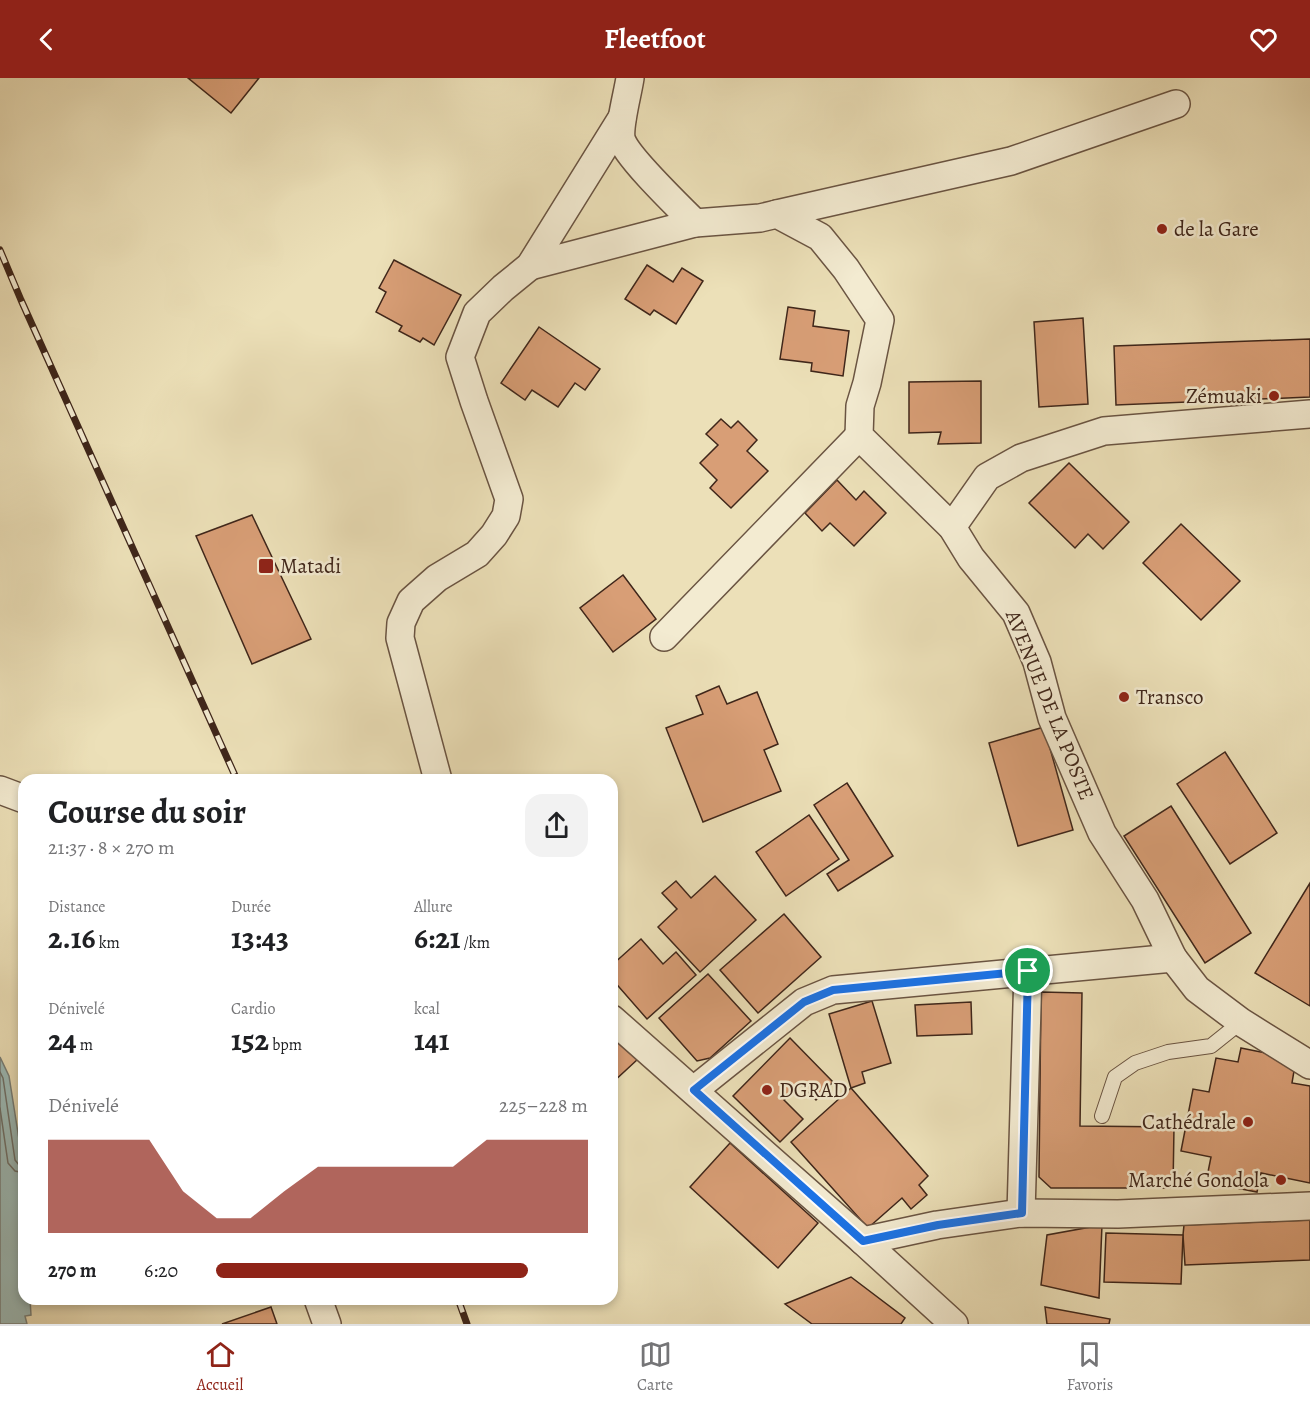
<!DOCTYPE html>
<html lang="fr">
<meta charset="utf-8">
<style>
:root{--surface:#fff;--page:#f2f2f2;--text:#202124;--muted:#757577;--line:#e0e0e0;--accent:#8f2418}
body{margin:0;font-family:Alegreya,serif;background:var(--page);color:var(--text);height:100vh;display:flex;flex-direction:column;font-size:22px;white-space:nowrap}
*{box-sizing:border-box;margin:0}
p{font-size:20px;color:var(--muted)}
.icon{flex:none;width:33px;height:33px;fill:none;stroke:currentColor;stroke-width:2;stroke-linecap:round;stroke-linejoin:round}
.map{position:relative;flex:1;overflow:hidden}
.sheet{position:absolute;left:18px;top:696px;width:600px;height:531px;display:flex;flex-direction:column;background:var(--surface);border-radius:18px;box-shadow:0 3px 9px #0003}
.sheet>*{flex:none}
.pin{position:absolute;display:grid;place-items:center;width:51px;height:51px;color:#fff;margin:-26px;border:3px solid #fff;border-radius:50%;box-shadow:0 2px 6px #0007}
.round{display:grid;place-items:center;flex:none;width:63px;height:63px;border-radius:18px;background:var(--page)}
.head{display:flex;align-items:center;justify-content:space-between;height:102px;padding:0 30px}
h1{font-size:33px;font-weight:700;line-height:45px}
.figures{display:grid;grid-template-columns:repeat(3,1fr);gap:9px;height:102px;padding:6px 30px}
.figures div{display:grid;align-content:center}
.figures b{font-size:30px;font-weight:700}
.figures small{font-size:16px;font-weight:400}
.figures p{font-size:16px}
.chart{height:168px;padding:12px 30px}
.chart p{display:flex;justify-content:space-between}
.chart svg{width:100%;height:108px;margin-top:6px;fill:var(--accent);opacity:.7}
ul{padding:0 30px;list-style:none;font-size:20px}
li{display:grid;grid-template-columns:96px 72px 1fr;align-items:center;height:45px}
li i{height:15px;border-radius:8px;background:var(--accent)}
header{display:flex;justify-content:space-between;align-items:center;height:78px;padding:0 30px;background:var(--accent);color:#fff;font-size:27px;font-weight:700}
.dock{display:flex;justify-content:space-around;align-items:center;height:84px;border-top:2px solid var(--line);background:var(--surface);font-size:16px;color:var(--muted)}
.dock a{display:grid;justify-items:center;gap:3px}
.dock .current{color:var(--accent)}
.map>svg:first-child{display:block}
.water{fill:#9cbbb8;stroke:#777f79;stroke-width:1.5}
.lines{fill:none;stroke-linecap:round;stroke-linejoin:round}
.shore{stroke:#6e7069;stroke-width:1.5}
.building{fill:#d89e76;stroke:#3f261a;stroke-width:1.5}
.service-casing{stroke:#6a5442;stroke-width:16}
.minor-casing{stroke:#6a5442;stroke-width:30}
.service{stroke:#f3ebd1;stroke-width:14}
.minor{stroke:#f3ebd1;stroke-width:27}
.rail-casing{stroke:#3f261a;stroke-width:7}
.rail{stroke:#f3ebd1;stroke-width:4.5;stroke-dasharray:14;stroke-linecap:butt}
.route-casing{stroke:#fff;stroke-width:12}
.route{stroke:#1a73e8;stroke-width:8}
.poi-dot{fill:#8f2418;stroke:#f3ebd1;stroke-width:2}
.labels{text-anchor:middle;stroke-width:5;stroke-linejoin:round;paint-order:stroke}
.poi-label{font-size:21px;fill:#3f261a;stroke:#f3ebd1;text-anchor:start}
.street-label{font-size:21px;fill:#3f261a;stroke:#f3ebd1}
</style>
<header><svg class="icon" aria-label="back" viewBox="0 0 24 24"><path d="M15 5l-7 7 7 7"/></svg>Fleetfoot<svg class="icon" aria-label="heart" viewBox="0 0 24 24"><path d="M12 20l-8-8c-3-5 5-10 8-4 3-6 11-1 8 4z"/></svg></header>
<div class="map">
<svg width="1310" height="1246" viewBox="0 0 1310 1246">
<rect width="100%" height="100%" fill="#ece0b8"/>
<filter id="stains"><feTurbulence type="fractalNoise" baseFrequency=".00333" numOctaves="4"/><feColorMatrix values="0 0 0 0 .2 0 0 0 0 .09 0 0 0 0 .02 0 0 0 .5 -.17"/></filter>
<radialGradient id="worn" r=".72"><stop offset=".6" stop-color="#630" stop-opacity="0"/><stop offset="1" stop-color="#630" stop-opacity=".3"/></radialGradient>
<path class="water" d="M 0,979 L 9,998 L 21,1074 L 24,1126 L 24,1221 L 30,1221 L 31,1237 L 25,1238 L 27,1246 L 0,1246 Z"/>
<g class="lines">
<g class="shore">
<path d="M 0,994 L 3,1000 L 15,1082 L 19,1087 L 24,1088"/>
<path d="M 0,1030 L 8,1085 L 15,1093 L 24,1095"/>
</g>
</g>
<g class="building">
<path d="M 188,0 L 259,0 L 231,35 Z"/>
<path d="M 394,182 L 461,217 L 434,267 L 423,260 L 420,264 L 399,253 L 402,248 L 376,234 L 386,214 L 379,210 Z"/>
<path d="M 647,187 L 673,204 L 682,190 L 703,203 L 676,246 L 654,232 L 650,237 L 625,221 Z"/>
<path d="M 788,229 L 815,233 L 813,248 L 849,253 L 843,298 L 811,293 L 812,285 L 780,281 Z"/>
<path d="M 1083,240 L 1088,326 L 1039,329 L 1034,244 Z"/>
<path d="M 539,249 L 600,291 L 585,312 L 575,305 L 558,329 L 532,312 L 525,322 L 501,305 Z"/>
<path d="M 1310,261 L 1310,319 L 1116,327 L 1114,268 Z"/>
<path d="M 981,303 L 981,365 L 938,366 L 941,354 L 909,355 L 909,304 Z"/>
<path d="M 721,341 L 731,350 L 738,343 L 757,362 L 747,373 L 768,393 L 731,430 L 710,410 L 717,402 L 700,385 L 718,367 L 706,356 Z"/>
<path d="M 1069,385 L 1129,444 L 1103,471 L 1088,456 L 1075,470 L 1029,425 Z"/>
<path d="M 837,402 L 856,422 L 864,413 L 886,435 L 854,468 L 830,445 L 822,453 L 805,435 Z"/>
<path d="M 252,437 L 311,561 L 252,586 L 196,458 Z"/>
<path d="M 1181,446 L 1240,503 L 1201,542 L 1143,485 Z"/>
<path d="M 623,497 L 656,541 L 613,574 L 580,530 Z"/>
<path d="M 719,608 L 727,626 L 757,614 L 778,666 L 764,672 L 781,713 L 703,744 L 666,650 L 703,636 L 696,618 Z"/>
<path d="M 1044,649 L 1073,752 L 1018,768 L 989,665 Z"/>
<path d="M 1225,674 L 1277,755 L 1230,786 L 1177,706 Z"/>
<path d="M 847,705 L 893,778 L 838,813 L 827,796 L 849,782 L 814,727 Z"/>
<path d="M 1171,728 L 1251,855 L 1205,885 L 1124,758 Z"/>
<path d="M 809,737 L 839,781 L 786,818 L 756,774 Z"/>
<path d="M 715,798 L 756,842 L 700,894 L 658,849 L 677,831 L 662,815 L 676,803 L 691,820 Z"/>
<path d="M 1310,805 L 1310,928 L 1255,895 Z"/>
<path d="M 784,836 L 821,879 L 758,935 L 720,892 Z"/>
<path d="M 641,861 L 663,886 L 676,874 L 696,897 L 647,941 L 612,901 L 612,887 Z"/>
<path d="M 708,896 L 751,943 L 710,980 L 697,983 L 659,940 Z"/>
<path d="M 1041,914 L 1082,915 L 1080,1048 L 1174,1049 L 1173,1110 L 1051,1110 L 1039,1099 Z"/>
<path d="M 872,923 L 891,985 L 862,994 L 865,1005 L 851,1010 L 829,936 Z"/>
<path d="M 971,924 L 972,956 L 917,958 L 915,927 Z"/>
<path d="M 612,952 L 638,981 L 612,1005 Z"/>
<path d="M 790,960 L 833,1004 L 816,1022 L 800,1006 L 784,1022 L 803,1041 L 780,1064 L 733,1018 Z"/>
<path d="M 1241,970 L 1296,981 L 1292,1005 L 1310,1008 L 1310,1105 L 1261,1095 L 1257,1114 L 1206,1104 L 1211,1079 L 1181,1073 L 1193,1011 L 1209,1014 L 1216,980 L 1238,984 Z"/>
<path d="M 851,1010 L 928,1098 L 919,1107 L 927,1117 L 911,1131 L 902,1120 L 868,1150 L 791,1064 Z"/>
<path d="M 730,1065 L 818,1145 L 778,1190 L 690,1109 Z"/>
<path d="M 1310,1142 L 1310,1182 L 1185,1187 L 1183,1157 L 1184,1147 Z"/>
<path d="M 1102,1147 L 1099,1220 L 1041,1207 L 1047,1157 Z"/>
<path d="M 1106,1155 L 1183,1157 L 1181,1206 L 1104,1204 Z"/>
<path d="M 851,1199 L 905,1240 L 901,1246 L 812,1246 L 785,1226 Z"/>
<path d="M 271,1229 L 277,1246 L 222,1246 Z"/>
<path d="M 1045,1229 L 1110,1241 L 1109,1246 L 1047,1246 Z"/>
</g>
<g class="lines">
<g class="service-casing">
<path id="service" d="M 1102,1038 L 1115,999 L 1135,985 L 1168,974 L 1211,968 L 1241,944"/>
</g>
<g class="minor-casing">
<g id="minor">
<path d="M 630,0 C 628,14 619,47 621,60 C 625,77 680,130 695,145 L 760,140 L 777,136 L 820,159 L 846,191 L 880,242 L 867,305 L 860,328 L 859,358 L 952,449 L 971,480 L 1016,535 L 1037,584 L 1052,640 L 1102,755 L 1145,822 L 1173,880 L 1197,911 L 1241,944 L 1310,987"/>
<path d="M 777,136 L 1011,83 L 1176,26"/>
<path d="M 530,188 L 695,145"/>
<path d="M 952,449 L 987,399 L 1021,380 L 1104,353 L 1310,336"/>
<path d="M 664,559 L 859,358"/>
<path d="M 438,702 L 400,560 L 401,545 L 411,523 L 437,500 L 477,476 L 494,457 L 506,438 L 509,421 L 474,323 L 460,279 L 477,235 L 503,210 L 530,188 L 622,40"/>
<path d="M 0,712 L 24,721"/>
<path d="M 612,941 L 863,1163 L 937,1147 L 1021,1135 L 1118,1136 L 1310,1128"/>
<path d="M 694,1012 L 804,924 L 833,912 L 1173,880"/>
<path d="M 1021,1135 L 1028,893"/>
<path d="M 863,1163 L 954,1246"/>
<path d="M 318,1221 L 327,1246"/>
</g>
</g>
<use href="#service" class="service"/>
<use href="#minor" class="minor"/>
<g class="rail-casing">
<g id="rail">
<path d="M 0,172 L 21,222 L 237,702"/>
<path d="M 458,1221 L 467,1246"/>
</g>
</g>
<use href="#rail" class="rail"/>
</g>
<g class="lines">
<g class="route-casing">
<path id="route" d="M 1028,893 L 1022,1135 L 938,1147 L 863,1163 L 694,1012 L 804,924 L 833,912 Z"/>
</g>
<use href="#route" class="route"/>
</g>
<g class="poi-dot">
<circle cx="1162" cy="151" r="6"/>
<circle cx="1274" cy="318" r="6"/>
<rect x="258" y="480" width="16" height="16" rx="3"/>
<circle cx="1124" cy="619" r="6"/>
<circle cx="767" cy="1012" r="6"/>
<circle cx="1248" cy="1044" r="6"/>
<circle cx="1281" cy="1102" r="6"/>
</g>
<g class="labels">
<g class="poi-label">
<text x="1174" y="158">de la Gare</text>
<text x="1262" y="325" text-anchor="end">Zémuaki</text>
<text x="280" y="495">Matadi</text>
<text x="1136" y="626">Transco</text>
<text x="779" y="1019">DGRAD</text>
<text x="1236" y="1051" text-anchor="end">Cathédrale</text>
<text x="1269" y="1109" text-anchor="end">Marché Gondola</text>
</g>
<g class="street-label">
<text transform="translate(1050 627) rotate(68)" y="7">AVENUE DE LA POSTE</text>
</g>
</g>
<rect width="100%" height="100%" filter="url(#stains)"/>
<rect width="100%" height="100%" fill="url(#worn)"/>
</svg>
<div class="pin" style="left:1028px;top:893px;background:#1e9e55"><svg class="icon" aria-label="arrive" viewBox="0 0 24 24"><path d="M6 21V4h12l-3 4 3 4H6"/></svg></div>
<section class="sheet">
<div class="head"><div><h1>Course du soir</h1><p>21:37 · 8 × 270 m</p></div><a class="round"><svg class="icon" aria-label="share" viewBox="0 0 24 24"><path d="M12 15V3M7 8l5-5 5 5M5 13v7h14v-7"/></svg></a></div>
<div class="figures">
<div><p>Distance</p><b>2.16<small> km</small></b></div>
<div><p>Durée</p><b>13:43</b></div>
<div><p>Allure</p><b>6:21<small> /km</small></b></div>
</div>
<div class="figures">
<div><p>Dénivelé</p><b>24<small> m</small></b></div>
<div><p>Cardio</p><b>152<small> bpm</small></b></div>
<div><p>kcal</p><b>141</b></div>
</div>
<div class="chart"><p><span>Dénivelé</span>225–228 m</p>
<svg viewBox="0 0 160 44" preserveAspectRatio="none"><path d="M0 44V6L10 6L20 6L30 6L40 27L50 38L60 38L70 27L80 17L90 17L100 17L110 17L120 17L130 6L140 6L150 6L160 6V44z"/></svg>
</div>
<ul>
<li><b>270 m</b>6:20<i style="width:84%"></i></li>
</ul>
</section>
</div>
<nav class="dock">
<a class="current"><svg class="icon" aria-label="home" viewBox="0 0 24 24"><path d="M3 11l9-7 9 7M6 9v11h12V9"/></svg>Accueil</a>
<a><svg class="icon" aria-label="map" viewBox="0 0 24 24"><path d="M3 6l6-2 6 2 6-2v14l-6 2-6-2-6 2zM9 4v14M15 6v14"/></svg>Carte</a>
<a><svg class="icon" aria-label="saved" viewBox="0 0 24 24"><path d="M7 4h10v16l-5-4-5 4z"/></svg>Favoris</a>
</nav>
